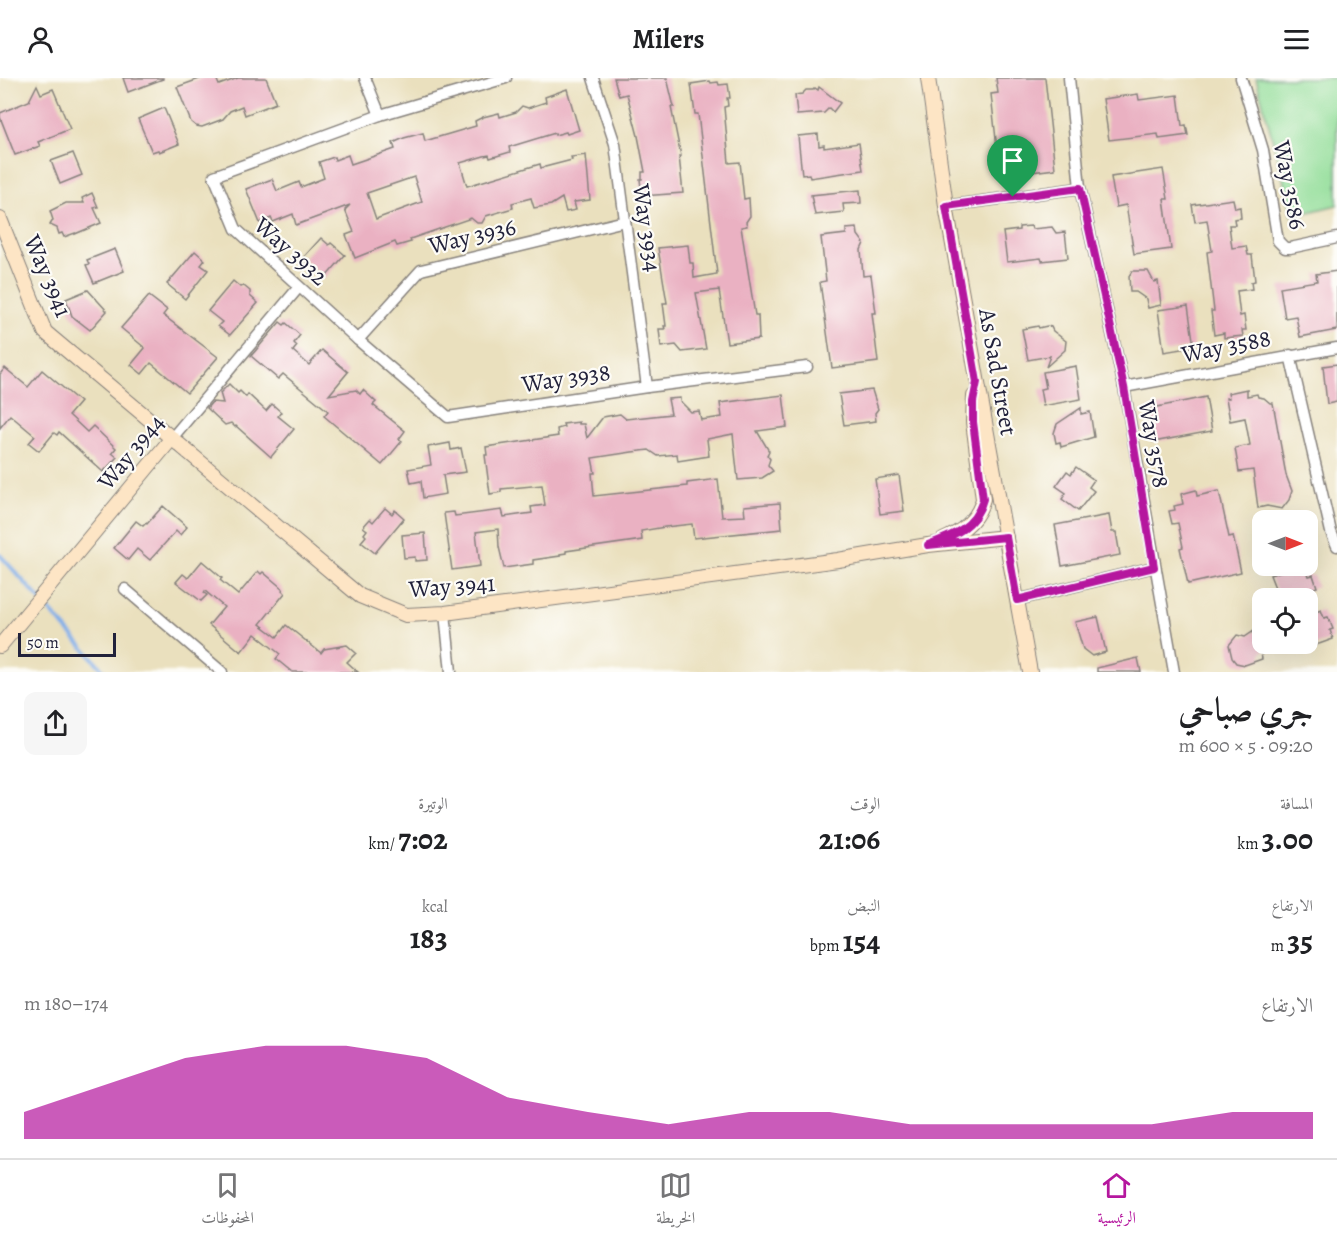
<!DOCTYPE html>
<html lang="ar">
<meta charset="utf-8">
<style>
:root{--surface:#fff;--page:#f6f6f6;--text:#202124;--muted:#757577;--line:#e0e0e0;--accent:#b5179e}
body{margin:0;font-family:Alegreya,Amiri,serif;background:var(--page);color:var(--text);direction:rtl;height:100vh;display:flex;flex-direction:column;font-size:22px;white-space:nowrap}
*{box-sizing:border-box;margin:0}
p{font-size:20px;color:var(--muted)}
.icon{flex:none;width:33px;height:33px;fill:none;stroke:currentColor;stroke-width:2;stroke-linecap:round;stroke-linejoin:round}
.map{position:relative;height:594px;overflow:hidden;direction:ltr}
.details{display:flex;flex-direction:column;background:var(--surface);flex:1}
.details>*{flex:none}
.needle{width:39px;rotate:90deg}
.buttons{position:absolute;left:1252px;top:432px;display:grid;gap:12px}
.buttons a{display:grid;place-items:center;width:66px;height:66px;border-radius:12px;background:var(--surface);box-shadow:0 6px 24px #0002;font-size:30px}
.scale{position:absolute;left:18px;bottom:15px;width:98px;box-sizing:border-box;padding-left:6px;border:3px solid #22223b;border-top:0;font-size:16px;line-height:21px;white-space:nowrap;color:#22223b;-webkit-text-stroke:4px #fdfcf7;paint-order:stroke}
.pin{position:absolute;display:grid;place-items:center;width:51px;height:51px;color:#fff;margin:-62px -26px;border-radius:50% 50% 50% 0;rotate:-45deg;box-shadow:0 0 6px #0007}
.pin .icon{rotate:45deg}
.round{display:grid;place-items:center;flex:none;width:63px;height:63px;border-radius:12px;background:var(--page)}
.summary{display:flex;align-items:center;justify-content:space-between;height:102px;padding:0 24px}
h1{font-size:33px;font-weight:700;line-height:45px}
.figures{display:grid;grid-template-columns:repeat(3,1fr);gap:9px;height:102px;padding:6px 24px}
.figures div{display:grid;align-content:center}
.figures b{font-size:30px;font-weight:700}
.figures small{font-size:16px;font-weight:400}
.figures p{font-size:16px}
.chart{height:168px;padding:12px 24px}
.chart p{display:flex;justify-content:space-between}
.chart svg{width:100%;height:108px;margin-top:6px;fill:var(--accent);opacity:.7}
header{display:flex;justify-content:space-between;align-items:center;height:78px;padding:0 24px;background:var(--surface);font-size:27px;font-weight:700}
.dock{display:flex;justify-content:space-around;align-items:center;height:84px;border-top:2px solid var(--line);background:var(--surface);font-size:16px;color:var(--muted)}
.dock a{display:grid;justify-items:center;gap:3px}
.dock .current{color:var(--accent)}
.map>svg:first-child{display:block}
.green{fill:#93de9a;stroke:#5a806a;stroke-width:1.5}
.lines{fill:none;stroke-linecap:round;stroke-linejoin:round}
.stream{stroke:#80aee9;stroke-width:4}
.building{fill:#eab1c2;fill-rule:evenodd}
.street-casing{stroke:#86817c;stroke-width:13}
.secondary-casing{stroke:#86817c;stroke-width:16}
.street{stroke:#fff;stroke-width:10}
.secondary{stroke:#fde5c5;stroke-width:14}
.route-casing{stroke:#fff;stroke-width:12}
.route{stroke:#b5179e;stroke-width:8}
.labels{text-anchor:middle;stroke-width:4.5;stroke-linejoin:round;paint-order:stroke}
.street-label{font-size:24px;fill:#22223b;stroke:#fdfcf7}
</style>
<header><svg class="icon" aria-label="menu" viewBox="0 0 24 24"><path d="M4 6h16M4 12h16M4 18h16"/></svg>Milers<svg class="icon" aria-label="person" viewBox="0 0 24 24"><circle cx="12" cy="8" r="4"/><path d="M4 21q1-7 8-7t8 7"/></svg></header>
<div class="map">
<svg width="1337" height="594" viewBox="0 0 1337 594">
<rect width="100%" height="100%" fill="#fdfcf7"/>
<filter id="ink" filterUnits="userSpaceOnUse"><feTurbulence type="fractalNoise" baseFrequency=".0167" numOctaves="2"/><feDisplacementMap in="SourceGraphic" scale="12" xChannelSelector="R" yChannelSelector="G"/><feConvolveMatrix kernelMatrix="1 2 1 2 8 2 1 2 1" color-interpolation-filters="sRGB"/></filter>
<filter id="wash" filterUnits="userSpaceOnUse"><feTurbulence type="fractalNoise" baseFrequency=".008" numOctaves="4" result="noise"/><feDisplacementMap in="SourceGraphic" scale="24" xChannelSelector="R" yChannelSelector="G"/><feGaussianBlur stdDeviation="1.35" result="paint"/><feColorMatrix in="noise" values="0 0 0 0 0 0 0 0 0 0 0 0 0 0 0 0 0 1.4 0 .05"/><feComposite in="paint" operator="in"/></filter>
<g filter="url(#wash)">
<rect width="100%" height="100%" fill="#eae0be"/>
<path class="green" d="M 1256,0 L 1337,0 L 1337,127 L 1293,138 Z"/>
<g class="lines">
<path class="stream" d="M 0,477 L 105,594"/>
</g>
<g id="blocks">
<g class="building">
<path d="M 123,0 L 163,0 L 163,1 L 128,14 Z"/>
<path d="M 202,0 L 216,0 L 219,7 L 238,0 L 266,0 L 276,25 L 245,37 L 242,28 L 230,33 L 223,41 L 202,49 L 196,48 L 191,44 L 177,9 Z"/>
<path d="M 614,0 L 667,0 L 674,29 L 671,29 L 681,78 L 679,78 L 683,115 L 642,118 L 640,101 L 642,101 L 642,94 L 645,94 L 638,58 L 627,16 L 619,18 Z"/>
<path d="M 996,0 L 1045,0 L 1055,91 L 1000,98 L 991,16 L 998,15 Z"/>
<path d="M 710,3 L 711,5 L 718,4 L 719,7 L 728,6 L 730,20 L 727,20 L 728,28 L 724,29 L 729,85 L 740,84 L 744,121 L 749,120 L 750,138 L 746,144 L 747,148 L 741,149 L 755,237 L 758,237 L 759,261 L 727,265 L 719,212 L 696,215 L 706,271 L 682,274 L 676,267 L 661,269 L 659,251 L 665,251 L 664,248 L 666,248 L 663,225 L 667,225 L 658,170 L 688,167 L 690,185 L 693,185 L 694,200 L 717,196 L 698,36 L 695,36 L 691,6 Z"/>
<path d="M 37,7 L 41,16 L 53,11 L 70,51 L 38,64 L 40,68 L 15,77 L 0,39 L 0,35 L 29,23 Z"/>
<path d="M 819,9 L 840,25 L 833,34 L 829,30 L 824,35 L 797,37 L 795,17 L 802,16 L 806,12 L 813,12 L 815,10 L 818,12 Z"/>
<path d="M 567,11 L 579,52 L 567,56 L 566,54 L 555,57 L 555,55 L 509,69 L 510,74 L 490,80 L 489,77 L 484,78 L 460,85 L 467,108 L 540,86 L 541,90 L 572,82 L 571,79 L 586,77 L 590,122 L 574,124 L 576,132 L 566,134 L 562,120 L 551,127 L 534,130 L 531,120 L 512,125 L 513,130 L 486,138 L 482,145 L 477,145 L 471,140 L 410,161 L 411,164 L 397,168 L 395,164 L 355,180 L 346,157 L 354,154 L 345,132 L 350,127 L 296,147 L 293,136 L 273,144 L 271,140 L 260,145 L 246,111 L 272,101 L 277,113 L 299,104 L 301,109 L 324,100 L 319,84 L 334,79 L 335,82 L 348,77 L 351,86 L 395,71 L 393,65 L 404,60 L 423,55 L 425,63 L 476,48 L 475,43 L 483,39 L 499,35 L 500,39 L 516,34 L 522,28 L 528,30 L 546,24 L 545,19 ZM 414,99 L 422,124 L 376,141 L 367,115 Z"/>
<path d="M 1138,16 L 1139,22 L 1178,17 L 1182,48 L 1186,47 L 1188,57 L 1159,61 L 1158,56 L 1109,62 L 1103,21 Z"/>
<path d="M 164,30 L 179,66 L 159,74 L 158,72 L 152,74 L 138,41 Z"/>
<path d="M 818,56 L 819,68 L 824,67 L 824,70 L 859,65 L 863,92 L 810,100 L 809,96 L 802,97 L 798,58 Z"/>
<path d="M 73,75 L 82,97 L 60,106 L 51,83 Z"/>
<path d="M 1163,91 L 1168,121 L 1164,121 L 1171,171 L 1134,176 L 1126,127 L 1116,129 L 1111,99 Z"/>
<path d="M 860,112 L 861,125 L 843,126 L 844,134 L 815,137 L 811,117 Z"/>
<path d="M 92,115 L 98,129 L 94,130 L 101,145 L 75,156 L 75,155 L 64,159 L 62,155 L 59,156 L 57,150 L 50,147 L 53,142 L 50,133 L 66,125 L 84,125 L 82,120 Z"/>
<path d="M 1233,121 L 1235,130 L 1240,129 L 1241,140 L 1234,141 L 1235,147 L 1229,147 L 1232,170 L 1246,168 L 1248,177 L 1252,177 L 1255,203 L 1251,204 L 1252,211 L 1237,213 L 1240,238 L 1244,237 L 1246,252 L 1242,252 L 1243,258 L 1224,260 L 1224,255 L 1214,257 L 1211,233 L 1214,233 L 1207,174 L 1212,173 L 1207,142 L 1195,144 L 1192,127 Z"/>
<path d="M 1031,148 L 1032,151 L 1052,149 L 1056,155 L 1065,154 L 1068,180 L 1042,183 L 1041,180 L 1007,184 L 1003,154 L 1019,152 L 1019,149 Z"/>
<path d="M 857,150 L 858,157 L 864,165 L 861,172 L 863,198 L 871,197 L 876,235 L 872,235 L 878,284 L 832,290 L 820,204 L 826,203 L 821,159 L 846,156 L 846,151 Z"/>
<path d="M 321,160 L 329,167 L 331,165 L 345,177 L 325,200 L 303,180 Z"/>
<path d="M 115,171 L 124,193 L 94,205 L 86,187 L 89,186 L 87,182 Z"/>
<path d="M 195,173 L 205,182 L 201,187 L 208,192 L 185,221 L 167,206 Z"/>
<path d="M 1132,193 L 1148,193 L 1154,204 L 1158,203 L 1161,227 L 1148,230 L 1146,221 L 1136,214 L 1130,214 L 1129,198 Z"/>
<path d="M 1337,193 L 1337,252 L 1300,259 L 1296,238 L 1285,240 L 1280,209 L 1317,203 L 1316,196 Z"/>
<path d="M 233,203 L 240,209 L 244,208 L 250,213 L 250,218 L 258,225 L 230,257 L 218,248 L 222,244 L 208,233 Z"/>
<path d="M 88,212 L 107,233 L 90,252 L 72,238 L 66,221 Z"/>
<path d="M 149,218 L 167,232 L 163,237 L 218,279 L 187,315 L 151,285 L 142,296 L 131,287 L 145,270 L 121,250 Z"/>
<path d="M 1188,228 L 1194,269 L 1164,274 L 1158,232 Z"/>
<path d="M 280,244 L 284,247 L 286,245 L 300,257 L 294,265 L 297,268 L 293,273 L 309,287 L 322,272 L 348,294 L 329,317 L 356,312 L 360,316 L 363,312 L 376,324 L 373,327 L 405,353 L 399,361 L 402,363 L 382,387 L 324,338 L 328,333 L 283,296 L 278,301 L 251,278 Z"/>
<path d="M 1038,248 L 1039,250 L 1047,248 L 1051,249 L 1053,253 L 1066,263 L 1065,272 L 1046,289 L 1050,278 L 1028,282 L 1022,251 Z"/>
<path d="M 1337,286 L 1337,324 L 1327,326 L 1323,288 Z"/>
<path d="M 1076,288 L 1081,321 L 1043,328 L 1040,311 L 1046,310 L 1043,294 Z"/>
<path d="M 5,290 L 28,309 L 42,292 L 80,324 L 69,337 L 87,354 L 93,348 L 116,370 L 112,375 L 117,379 L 103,394 L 59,354 L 57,357 L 54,355 L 39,373 L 29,365 L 35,358 L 10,337 L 0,350 L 0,296 Z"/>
<path d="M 229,306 L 238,315 L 240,313 L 246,319 L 248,316 L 266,333 L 272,326 L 281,334 L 278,338 L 294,351 L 271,379 L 236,348 L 235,349 L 231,345 L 225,347 L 207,330 L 212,324 L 223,325 L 220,315 Z"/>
<path d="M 1247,311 L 1247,318 L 1257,316 L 1258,319 L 1264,320 L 1270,325 L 1273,325 L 1286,397 L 1292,413 L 1289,422 L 1282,431 L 1267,428 L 1258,430 L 1253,392 L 1239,394 L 1235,370 L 1250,367 L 1245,340 L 1230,343 L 1226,320 L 1229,320 L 1228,315 Z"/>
<path d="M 872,312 L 878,331 L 875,335 L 876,343 L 844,347 L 839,316 Z"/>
<path d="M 783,317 L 787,349 L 757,353 L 769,373 L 767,377 L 770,381 L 768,387 L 773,393 L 762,400 L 738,402 L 733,356 L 707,361 L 709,378 L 678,383 L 677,376 L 658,378 L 649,372 L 632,374 L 592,380 L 595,395 L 592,395 L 594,418 L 687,408 L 687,405 L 718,401 L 722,439 L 745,438 L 744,428 L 780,425 L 782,451 L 694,460 L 692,446 L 665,449 L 641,453 L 642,462 L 566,473 L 566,475 L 560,476 L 560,478 L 533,482 L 533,486 L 504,490 L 499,469 L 498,451 L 476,454 L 480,488 L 452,492 L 444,435 L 454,434 L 455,438 L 502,432 L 504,439 L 532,435 L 531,429 L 545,427 L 542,407 L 501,411 L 501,414 L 490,416 L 485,377 L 487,377 L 486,369 L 558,358 L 557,351 L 564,349 L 563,346 L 579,344 L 579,346 L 584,346 L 587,360 L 603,339 L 620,336 L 626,341 L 671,336 L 668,321 L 680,320 L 680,323 L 691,334 L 699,333 L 701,342 L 722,339 L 720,325 Z"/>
<path d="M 1206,319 L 1212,353 L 1153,364 L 1147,331 Z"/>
<path d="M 1081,330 L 1081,336 L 1090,334 L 1094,359 L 1061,369 L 1060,364 L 1056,365 L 1054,355 L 1057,346 Z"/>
<path d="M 450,365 L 451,372 L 461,370 L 466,394 L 443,397 L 446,416 L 423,420 L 421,403 L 411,405 L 408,391 L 431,387 L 428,369 Z"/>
<path d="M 1076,389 L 1094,402 L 1089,409 L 1094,413 L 1078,433 L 1062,421 L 1066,415 L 1056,408 L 1067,393 L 1071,396 Z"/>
<path d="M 899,397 L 904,433 L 880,436 L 875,401 Z"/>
<path d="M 1196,412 L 1197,418 L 1219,413 L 1229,459 L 1233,458 L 1241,494 L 1188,506 L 1180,470 L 1183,469 L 1178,445 L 1172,446 L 1169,433 L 1175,432 L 1174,428 L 1183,426 L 1181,416 Z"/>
<path d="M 163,428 L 187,449 L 180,457 L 176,453 L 150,482 L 137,471 L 128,482 L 114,470 L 136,443 L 143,448 L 146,445 L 147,446 Z"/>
<path d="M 385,430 L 392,436 L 395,432 L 404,440 L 375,475 L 361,464 L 366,458 L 364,456 L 367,452 L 363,449 L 370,441 L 373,444 Z"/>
<path d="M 1109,437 L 1112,454 L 1116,454 L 1120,477 L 1062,488 L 1055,447 Z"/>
<path d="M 425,455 L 427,482 L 415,483 L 415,479 L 404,480 L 402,457 Z"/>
<path d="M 202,483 L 222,500 L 220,502 L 238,517 L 258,493 L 261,496 L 263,494 L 283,511 L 282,512 L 285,515 L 260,546 L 277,559 L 286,547 L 321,575 L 324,571 L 347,567 L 356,575 L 347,584 L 358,594 L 292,594 L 276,581 L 280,576 L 255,556 L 241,574 L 209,547 L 224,529 L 205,513 L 204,515 L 207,517 L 201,523 L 176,504 L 183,496 L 188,500 Z"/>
<path d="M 1296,488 L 1305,488 L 1309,498 L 1313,497 L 1317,509 L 1285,520 L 1279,520 L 1270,497 Z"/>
<path d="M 1321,532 L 1324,540 L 1328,539 L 1333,551 L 1330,552 L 1333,561 L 1308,570 L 1308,537 Z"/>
<path d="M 1098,539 L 1106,574 L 1092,578 L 1083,571 L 1075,544 Z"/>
<path d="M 1254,553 L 1263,559 L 1263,566 L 1271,566 L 1261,575 L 1262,581 L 1245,587 L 1236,585 L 1232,580 L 1229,567 L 1237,557 L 1245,559 Z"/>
<path d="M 1138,580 L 1141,594 L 1097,594 L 1097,590 Z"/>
</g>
</g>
</g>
<g filter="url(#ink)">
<use href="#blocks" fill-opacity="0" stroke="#86817c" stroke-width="1.5"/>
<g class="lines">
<g class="street-casing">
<g id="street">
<path d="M 365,0 L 380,37"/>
<path d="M 506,0 L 380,37 L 214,98 L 236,151 L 358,262 L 448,339 L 647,309 L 807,289"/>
<path d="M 593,0 L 615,66 L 647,309"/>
<path d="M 1069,0 L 1080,110 L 1124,309 L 1174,594"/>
<path d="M 1241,0 L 1263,72 L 1278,163 L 1285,170 L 1290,170 L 1337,160"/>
<path d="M 946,128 L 1080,110"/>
<path d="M 358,262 L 421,192 L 625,143"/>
<path d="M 1290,277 L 1331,454 L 1337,468"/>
<path d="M 1124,309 L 1337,270"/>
<path d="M 172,360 L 299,209"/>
<path d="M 125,511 L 222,594"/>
<path d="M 1017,522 L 1154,489"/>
<path d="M 445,535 L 451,594"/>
</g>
</g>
<g class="secondary-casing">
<g id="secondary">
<path d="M 928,0 L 946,128 L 1030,594"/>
<path d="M 0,141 L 45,254 L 360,518 L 406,537 L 445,535 L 838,482 L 928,467 L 1006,459"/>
<path d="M 943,462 C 962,454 978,442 983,421 L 973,344 L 974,318"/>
<path d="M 0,568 L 172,360"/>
</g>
</g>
<use href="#street" class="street"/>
<use href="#secondary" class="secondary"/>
</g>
</g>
<g class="lines" filter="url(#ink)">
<g class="route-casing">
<path id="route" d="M 1080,110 L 1124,309 L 1154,489 L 1017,522 L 1006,459 L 928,467 C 953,458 976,449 983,421 L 973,344 L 973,324 L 977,304 L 946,128 Z"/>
</g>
<use href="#route" class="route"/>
</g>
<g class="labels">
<g class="street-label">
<text transform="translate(1290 107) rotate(79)" y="8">Way 3586</text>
<text transform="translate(647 150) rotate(82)" y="8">Way 3934</text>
<text transform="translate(472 158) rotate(-13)" y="8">Way 3936</text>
<text transform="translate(291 173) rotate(42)" y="8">Way 3932</text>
<text transform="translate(48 198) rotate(67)" y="8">Way 3941</text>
<text transform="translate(1226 268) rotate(-11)" y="8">Way 3588</text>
<text transform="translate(998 294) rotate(80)" y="8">As Sad Street</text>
<text transform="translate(566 300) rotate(-8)" y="8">Way 3938</text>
<text transform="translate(1154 366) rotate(80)" y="8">Way 3578</text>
<text transform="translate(131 374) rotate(-50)" y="8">Way 3944</text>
<text transform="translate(452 508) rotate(-4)" y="8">Way 3941</text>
</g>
</g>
</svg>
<div class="buttons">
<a><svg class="needle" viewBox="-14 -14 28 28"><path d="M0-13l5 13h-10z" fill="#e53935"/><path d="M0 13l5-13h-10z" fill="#757577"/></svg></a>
<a><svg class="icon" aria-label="locate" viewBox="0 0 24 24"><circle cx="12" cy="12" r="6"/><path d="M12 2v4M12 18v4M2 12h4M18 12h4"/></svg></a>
</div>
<div class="scale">50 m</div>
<div class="pin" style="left:1013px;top:119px;background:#1e9e55"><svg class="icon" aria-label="arrive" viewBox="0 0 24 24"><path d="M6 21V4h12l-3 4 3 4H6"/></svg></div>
</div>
<section class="details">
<div class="summary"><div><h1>جري صباحي</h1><p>09:20 · 5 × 600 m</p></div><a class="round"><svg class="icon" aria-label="share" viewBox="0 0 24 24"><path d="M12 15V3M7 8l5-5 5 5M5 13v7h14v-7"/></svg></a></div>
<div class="figures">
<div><p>المسافة</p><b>3.00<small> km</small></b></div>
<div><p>الوقت</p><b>21:06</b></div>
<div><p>الوتيرة</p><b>7:02<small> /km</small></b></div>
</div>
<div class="figures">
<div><p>الارتفاع</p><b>35<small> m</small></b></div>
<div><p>النبض</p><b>154<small> bpm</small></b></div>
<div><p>kcal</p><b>183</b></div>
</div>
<div class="chart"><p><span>الارتفاع</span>174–180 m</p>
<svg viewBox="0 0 160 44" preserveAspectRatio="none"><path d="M0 44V33L10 22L20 11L30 6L40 6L50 11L60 27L70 33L80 38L90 33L100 33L110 38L120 38L130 38L140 38L150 33L160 33V44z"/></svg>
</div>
</section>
<nav class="dock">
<a class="current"><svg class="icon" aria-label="home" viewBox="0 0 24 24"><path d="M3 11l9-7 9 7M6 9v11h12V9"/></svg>الرئيسية</a>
<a><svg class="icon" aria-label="map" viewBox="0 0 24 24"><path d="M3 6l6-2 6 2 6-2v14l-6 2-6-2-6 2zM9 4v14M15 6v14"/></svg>الخريطة</a>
<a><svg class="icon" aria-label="saved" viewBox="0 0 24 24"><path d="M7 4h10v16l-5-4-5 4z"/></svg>المحفوظات</a>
</nav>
